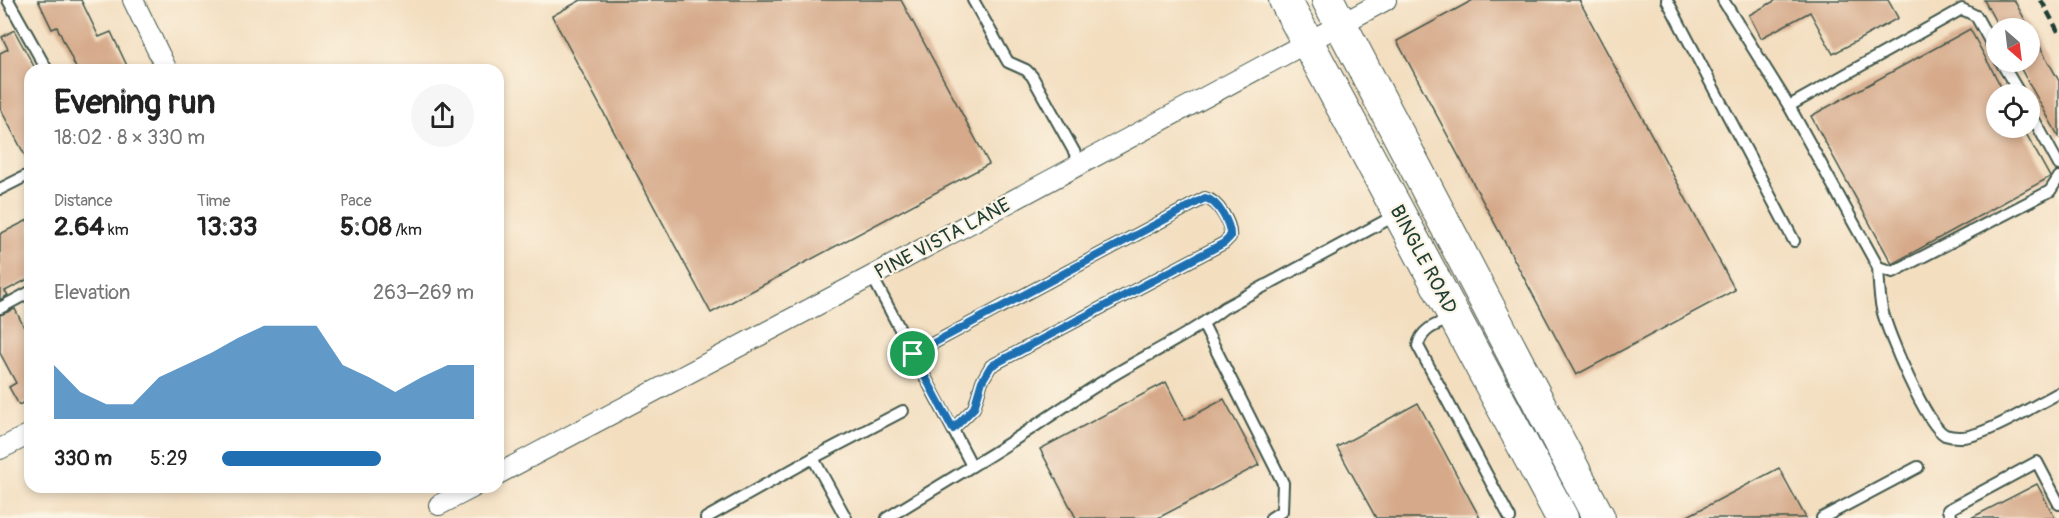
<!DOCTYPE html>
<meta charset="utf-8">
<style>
:root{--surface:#fff;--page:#f6f6f6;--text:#222;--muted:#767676;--accent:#1f6fb2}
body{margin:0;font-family:Pangolin,sans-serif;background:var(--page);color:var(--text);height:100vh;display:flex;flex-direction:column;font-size:22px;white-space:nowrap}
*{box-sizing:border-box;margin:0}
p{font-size:20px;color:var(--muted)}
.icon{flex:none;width:33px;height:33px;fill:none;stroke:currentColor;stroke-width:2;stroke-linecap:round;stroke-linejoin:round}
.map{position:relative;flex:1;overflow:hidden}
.sheet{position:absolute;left:24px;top:64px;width:480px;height:429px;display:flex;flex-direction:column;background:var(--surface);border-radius:18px;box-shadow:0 3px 9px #0003}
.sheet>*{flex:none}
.needle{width:39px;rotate:152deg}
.buttons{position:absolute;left:1986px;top:18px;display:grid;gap:12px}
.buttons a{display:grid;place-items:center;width:54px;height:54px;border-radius:50%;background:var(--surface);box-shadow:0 3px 9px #0003;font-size:30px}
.pin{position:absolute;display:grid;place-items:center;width:51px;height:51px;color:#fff;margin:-26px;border:3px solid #fff;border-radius:50%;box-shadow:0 2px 6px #0007}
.round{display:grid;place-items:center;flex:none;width:63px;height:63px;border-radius:32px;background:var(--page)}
.overview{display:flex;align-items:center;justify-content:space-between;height:102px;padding:0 30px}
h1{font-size:33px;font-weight:800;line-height:45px}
.figures{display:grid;grid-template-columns:repeat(3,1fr);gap:9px;height:102px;padding:6px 30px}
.figures div{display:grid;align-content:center}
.figures b{font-size:26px;font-weight:800}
.figures small{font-size:16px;font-weight:400}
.figures p{font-size:16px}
.chart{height:168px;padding:12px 30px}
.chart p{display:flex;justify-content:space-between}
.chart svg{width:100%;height:108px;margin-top:6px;fill:var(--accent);opacity:.7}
ul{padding:0 30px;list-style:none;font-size:20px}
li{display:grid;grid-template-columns:96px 72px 1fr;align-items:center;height:45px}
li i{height:15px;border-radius:8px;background:var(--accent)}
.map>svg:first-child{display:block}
.building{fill:#d5a989}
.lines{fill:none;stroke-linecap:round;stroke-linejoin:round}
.service-casing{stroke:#3f5549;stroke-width:14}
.minor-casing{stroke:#3f5549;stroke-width:22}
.primary-casing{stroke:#3f5549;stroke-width:34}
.service{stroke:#fff;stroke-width:10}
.minor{stroke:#fff;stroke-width:20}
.primary{stroke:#fff;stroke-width:32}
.rail{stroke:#1f3d34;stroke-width:4.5;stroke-dasharray:9 4.5;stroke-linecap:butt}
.route-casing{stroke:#fff;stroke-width:12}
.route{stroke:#1f6fb2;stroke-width:8}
.labels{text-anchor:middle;stroke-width:4.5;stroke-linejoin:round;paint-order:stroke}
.street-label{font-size:20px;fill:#1f3d34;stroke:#fcf5e5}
</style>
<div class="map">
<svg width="2059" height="518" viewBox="0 0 2059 518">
<rect width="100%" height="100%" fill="#fcf5e5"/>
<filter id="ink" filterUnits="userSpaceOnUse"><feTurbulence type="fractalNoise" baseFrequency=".0167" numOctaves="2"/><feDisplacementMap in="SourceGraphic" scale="12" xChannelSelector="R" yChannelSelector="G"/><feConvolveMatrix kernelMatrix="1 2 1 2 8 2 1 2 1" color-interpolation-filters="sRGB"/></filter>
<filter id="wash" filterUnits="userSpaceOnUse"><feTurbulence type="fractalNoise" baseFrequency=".008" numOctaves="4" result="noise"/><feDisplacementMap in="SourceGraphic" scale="24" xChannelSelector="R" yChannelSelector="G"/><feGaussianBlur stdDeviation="1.35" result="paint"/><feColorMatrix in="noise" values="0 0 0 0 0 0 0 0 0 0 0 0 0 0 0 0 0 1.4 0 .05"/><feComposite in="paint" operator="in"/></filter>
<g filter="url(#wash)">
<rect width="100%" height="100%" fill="#f3dec0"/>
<g id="blocks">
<g class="building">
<path d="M 38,0 L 81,0 L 99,37 L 111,32 L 129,70 L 77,70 L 57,27 L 52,29 Z"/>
<path d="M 581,0 L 901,0 L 989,164 L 711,313 L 552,16 Z"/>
<path d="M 1473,0 L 1579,0 L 1735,290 L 1576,375 L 1397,41 Z"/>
<path d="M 1776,0 L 1888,0 L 1898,18 L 1833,54 L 1810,12 L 1761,38 L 1749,15 Z"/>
<path d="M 1984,0 L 2014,0 L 2059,81 L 2059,137 L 2017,62 L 2030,62 L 2030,28 L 1999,28 Z"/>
<path d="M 1970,29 L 2005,94 L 1996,94 L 1996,128 L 2023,128 L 2050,177 L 1892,264 L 1811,116 Z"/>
<path d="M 14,30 L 36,70 L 30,70 L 30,165 L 0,108 L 0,53 L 8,49 L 2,37 Z"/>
<path d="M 30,219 L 30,278 L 5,291 L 8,295 L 0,300 L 0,234 Z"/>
<path d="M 15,309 L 24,327 L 30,324 L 30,409 L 26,401 L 19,405 L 9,387 L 16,383 L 0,353 L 0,315 Z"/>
<path d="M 1166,382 L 1185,420 L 1224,399 L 1259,465 L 1158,518 L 1076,518 L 1040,449 Z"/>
<path d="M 1418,403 L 1480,518 L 1376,518 L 1337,447 Z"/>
<path d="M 1779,468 L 1806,518 L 1684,518 Z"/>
<path d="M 2037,484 L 2055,518 L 1971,518 Z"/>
</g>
</g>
</g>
<g filter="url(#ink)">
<use href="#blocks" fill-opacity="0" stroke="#3f5549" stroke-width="1.5"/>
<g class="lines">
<g class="service-casing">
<g id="service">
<path d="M 8,0 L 47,70"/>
<path d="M 973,0 L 1008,62 L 1026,70 L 1032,76 L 1081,164"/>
<path d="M 1667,0 L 1794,241"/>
<path d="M 1723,0 L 1789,106 L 1878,267 L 1893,272 L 2050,191 L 2059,177"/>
<path d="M 2001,62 L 2020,94"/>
<path d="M 1789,106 L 1962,9 L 1976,16 L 1996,52"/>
<path d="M 2030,112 L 2059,165"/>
<path d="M 0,189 L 30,174"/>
<path d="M 1878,267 C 1879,281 1879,296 1882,309 C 1887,332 1926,425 1945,435 C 1948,436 1956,437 1959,437 C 1981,439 2037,404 2059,393"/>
<path d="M 872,276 L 972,466 C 1019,439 1061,407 1107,379 C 1146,355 1188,336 1224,308 L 1396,215"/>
<path d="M 0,308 L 30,292"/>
<path d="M 1453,318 C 1438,324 1421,328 1418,346 L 1510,518"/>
<path d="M 1203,324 L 1283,483 L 1282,511 L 1271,518"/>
<path d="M 913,354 L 1205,198 C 1218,201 1232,224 1230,237 L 1224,243 L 991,366 L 982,381 L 974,408 L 953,429"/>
<path d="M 813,458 L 903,411"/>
<path d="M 706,518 L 813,458 L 846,518"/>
<path d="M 887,518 L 972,466"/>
<path d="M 1822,518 L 1918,467"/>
<path d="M 1952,518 L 1948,510 L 2037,462 L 2059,504"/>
</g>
</g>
<g class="minor-casing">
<g id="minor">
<path d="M 133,0 L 167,70"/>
<path d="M 0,449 L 30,434"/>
<path d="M 498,474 L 872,276 L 1386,0"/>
<path d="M 439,505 L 472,488"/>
</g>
</g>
<g class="primary-casing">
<g id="primary">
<path d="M 1285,0 L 1562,518"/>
<path d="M 1328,0 L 1599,518"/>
</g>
</g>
<use href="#service" class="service"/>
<use href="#minor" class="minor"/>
<use href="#primary" class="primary"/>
<path class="rail" d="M 2041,0 L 2059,33"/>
</g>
</g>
<g class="lines" filter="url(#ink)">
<g class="route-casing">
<path id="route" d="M 1205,198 C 1218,201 1231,224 1230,237 L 1224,243 L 991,366 L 982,381 L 974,408 L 953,429 L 913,354 Z"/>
</g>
<use href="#route" class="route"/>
</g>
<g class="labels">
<g class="street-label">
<text transform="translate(942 238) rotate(-28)" y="7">PINE VISTA LANE</text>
<text transform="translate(1424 259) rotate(62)" y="7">BINGLE ROAD</text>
</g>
</g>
</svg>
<div class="buttons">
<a><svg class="needle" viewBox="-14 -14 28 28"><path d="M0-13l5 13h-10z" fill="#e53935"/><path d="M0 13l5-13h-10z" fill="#767676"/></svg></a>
<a><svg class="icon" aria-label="locate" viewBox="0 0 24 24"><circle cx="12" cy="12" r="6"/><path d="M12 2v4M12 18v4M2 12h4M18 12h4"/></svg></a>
</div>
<div class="pin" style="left:913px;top:354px;background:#1e9e55"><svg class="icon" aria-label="arrive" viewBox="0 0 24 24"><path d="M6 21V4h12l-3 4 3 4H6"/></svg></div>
<section class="sheet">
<div class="overview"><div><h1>Evening run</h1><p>18:02 · 8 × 330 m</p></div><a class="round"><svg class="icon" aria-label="share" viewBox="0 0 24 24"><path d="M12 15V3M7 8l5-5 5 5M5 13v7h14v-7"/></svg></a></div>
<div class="figures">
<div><p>Distance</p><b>2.64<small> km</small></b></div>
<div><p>Time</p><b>13:33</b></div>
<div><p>Pace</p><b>5:08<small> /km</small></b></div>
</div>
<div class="chart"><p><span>Elevation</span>263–269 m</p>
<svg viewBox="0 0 160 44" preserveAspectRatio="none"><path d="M0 44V22L10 33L20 38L30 38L40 27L50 22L60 17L70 11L80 6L90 6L100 6L110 22L120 27L130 33L140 27L150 22L160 22V44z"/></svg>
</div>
<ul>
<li><b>330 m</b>5:29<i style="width:63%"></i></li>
</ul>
</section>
</div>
